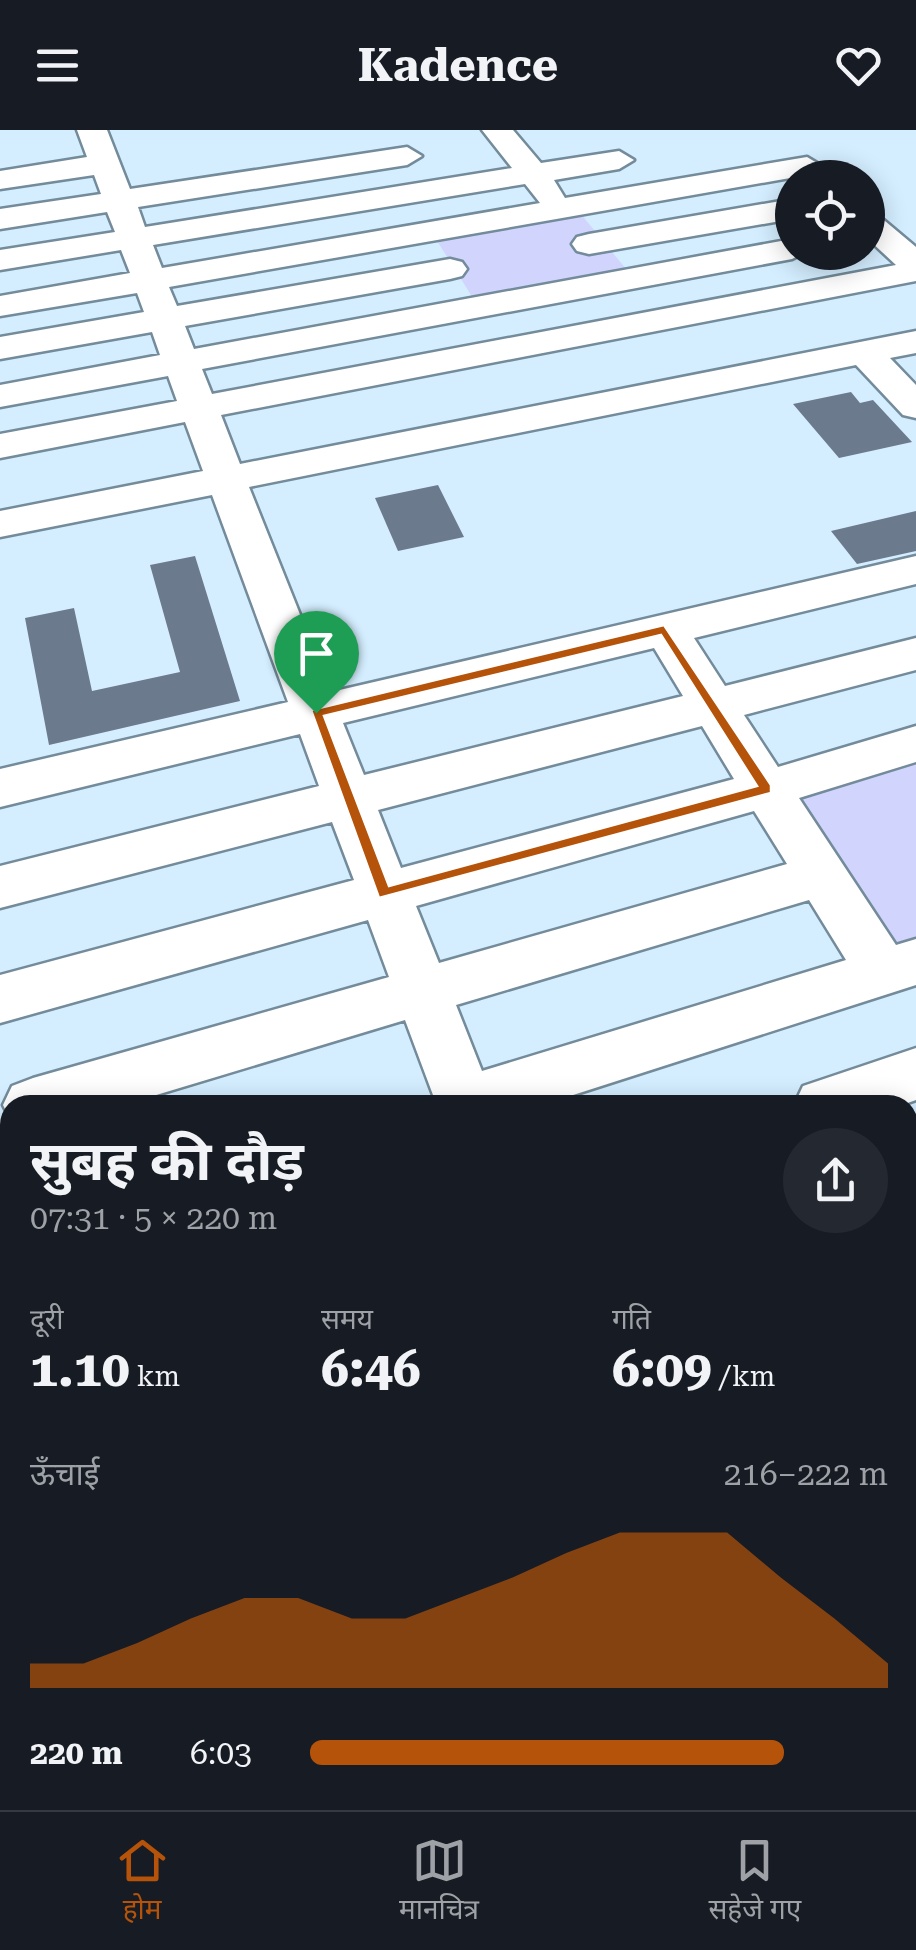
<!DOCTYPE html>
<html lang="hi">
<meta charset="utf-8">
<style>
:root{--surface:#171b24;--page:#242831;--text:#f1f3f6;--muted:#9ea1a6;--line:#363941;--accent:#b45309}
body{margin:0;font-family:"Roboto Serif","Noto Sans Devanagari",serif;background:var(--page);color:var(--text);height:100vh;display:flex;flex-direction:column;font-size:38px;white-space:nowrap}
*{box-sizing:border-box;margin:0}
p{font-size:32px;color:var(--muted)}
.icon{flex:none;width:55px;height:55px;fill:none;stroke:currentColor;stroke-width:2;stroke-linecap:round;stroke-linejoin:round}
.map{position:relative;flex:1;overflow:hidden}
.details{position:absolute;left:0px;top:965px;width:918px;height:715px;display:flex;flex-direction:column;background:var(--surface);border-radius:30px 30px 0 0;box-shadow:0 5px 25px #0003}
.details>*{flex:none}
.tools{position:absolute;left:775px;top:30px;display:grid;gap:20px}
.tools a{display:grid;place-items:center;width:110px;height:110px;border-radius:50%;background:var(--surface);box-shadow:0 5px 25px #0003;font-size:50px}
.pin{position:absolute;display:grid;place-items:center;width:85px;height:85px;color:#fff;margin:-102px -42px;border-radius:50% 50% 50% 0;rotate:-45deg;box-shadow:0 0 10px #0007}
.pin .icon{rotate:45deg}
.round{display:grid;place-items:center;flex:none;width:105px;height:105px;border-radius:52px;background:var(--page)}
.overview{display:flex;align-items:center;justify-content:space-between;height:170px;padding:0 30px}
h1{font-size:55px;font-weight:700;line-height:75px}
.figures{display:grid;grid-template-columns:repeat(3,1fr);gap:15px;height:170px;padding:10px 30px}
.figures div{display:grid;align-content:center}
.figures b{font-size:50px;font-weight:700}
.figures small{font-size:28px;font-weight:400}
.figures p{font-size:28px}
.chart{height:280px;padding:20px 30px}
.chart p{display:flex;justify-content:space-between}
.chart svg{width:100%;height:180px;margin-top:10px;fill:var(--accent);opacity:.7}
ul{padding:0 30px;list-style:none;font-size:32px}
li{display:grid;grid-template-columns:160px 120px 1fr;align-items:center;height:75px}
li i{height:25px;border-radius:12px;background:var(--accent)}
header{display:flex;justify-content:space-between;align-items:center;height:130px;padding:0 30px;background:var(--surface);font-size:45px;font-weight:700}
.dock{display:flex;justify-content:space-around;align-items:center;height:140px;border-top:2px solid var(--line);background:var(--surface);font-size:28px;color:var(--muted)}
.dock a{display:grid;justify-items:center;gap:5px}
.dock .selected{color:var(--accent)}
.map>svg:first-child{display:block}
.green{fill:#d1d5fe}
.building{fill:#6c7a8e}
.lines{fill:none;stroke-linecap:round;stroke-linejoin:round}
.minor-casing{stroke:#738b9a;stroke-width:5}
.minor{fill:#fff;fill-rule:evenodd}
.route{fill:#b45309;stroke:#fff;stroke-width:2.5;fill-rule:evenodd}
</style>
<header><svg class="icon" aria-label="menu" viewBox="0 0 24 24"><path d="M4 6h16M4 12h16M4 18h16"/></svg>Kadence<svg class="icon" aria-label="heart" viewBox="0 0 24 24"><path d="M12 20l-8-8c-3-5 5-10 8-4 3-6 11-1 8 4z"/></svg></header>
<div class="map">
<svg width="916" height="1680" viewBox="0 0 916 1680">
<rect width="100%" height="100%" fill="#d4eeff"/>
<g class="green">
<path d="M 576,78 L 631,145 L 476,173 L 432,103 Z"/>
<path d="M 916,625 L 916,819 L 890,827 L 785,661 Z"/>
</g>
<g class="building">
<path d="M 851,262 L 860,273 L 873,270 L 912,312 L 839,328 L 793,274 Z"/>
<path d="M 438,355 L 464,407 L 398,421 L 375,368 Z"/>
<path d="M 916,381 L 916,421 L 857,434 L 831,401 Z"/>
<path d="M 195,426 L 240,571 L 49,615 L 25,488 L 74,478 L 92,561 L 180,542 L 150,435 Z"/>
</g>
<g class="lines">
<g class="minor-casing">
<g id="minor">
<path d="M 77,0 L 107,0 L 130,59 L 407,17 L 422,26 L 407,35 L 138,77 L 145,97 L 512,38 L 482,0 L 513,0 L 541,33 L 619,21 L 634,30 L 619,39 L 554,50 L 565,68 L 807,27 L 822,36 L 807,45 L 169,157 L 177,176 L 450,129 L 462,132 L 467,139 L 462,146 L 450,149 L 185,196 L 194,219 L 792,109 L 792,122 L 806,122 L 792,129 L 202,239 L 212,264 L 896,135 L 868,109 L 868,83 L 879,86 L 916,117 L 916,151 L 221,285 L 240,334 L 916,201 L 916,223 L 890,228 L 916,255 L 916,288 L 903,285 L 856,235 L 249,357 L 331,562 L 916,426 L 916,454 L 694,508 L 725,556 L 916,508 L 916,540 L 744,585 L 778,637 L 916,596 L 916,632 L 799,668 L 896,815 L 916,809 L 916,855 L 542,975 L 428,975 L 433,965 L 405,890 L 123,975 L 10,975 L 10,989 L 3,975 L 12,956 L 33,948 L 389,847 L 368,790 L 0,893 L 0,845 L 354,750 L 332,692 L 0,778 L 0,736 L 319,656 L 300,604 L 0,677 L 0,639 L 288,572 L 212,365 L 0,407 L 0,381 L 203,341 L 185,292 L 0,328 L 0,304 L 177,271 L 168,246 L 0,277 L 0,255 L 160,225 L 152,202 L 0,229 L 0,207 L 144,182 L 137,163 L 0,186 L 0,166 L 130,143 L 121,120 L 0,140 L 0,120 L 115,102 L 107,82 L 0,99 L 0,79 L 101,64 L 94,45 L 0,59 L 0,41 L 87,27 ZM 525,54 L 540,73 L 162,138 L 153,115 ZM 654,518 L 683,566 L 364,645 L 343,593 ZM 702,596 L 734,649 L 401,738 L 378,680 ZM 754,681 L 787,734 L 439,833 L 416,776 ZM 809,770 L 846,830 L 482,941 L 456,875 Z"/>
<path d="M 792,69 L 792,89 L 589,124 L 577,121 L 572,114 L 577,107 L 589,104 Z"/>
<path d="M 916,918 L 916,970 L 902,975 L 794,975 L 803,956 Z"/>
<path d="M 10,1082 L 10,1144 L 0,1147 L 0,1085 Z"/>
<path d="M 916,1089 L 916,1151 L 908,1154 L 908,1092 Z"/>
<path d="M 10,1213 L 10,1490 L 0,1493 L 0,1216 Z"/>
<path d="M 916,1263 L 916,1331 L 908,1334 L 908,1266 Z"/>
<path d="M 916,1490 L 916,1566 L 908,1569 L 908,1493 Z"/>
<path d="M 10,1620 L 10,1670 L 46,1670 L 42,1680 L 0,1680 L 0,1624 Z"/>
<path d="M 528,1670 L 627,1670 L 623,1680 L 524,1680 Z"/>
<path d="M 691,1670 L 771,1670 L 775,1680 L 695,1680 Z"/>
</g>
</g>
<use href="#minor" class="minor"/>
</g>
<path class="route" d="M 664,495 L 771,655 L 771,663 L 379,768 L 311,580 ZM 661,505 L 757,656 L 389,756 L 324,586 Z"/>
</svg>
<div class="tools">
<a><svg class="icon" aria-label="locate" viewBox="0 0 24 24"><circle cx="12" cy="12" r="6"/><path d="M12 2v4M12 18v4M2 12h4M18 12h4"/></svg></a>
</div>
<div class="pin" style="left:316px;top:583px;background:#1e9e55"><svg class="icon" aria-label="arrive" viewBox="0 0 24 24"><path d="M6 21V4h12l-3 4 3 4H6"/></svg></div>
<section class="details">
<div class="overview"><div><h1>सुबह की दौड़</h1><p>07:31 · 5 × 220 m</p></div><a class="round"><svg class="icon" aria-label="share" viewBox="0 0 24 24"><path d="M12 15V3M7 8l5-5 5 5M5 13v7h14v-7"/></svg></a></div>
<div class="figures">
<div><p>दूरी</p><b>1.10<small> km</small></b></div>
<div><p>समय</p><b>6:46</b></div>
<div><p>गति</p><b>6:09<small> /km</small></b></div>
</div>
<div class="chart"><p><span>ऊँचाई</span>216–222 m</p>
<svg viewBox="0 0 160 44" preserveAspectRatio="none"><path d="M0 44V38L10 38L20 33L30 27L40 22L50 22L60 27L70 27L80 22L90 17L100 11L110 6L120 6L130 6L140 17L150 27L160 38V44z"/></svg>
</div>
<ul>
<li><b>220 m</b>6:03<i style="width:82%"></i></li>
</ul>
</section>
</div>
<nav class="dock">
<a class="selected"><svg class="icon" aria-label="home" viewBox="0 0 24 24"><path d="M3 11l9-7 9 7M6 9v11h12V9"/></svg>होम</a>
<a><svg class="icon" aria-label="map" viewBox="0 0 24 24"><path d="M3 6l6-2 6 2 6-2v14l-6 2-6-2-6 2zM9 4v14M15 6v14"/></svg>मानचित्र</a>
<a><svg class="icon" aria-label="saved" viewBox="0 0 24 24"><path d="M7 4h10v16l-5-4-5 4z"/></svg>सहेजे गए</a>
</nav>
